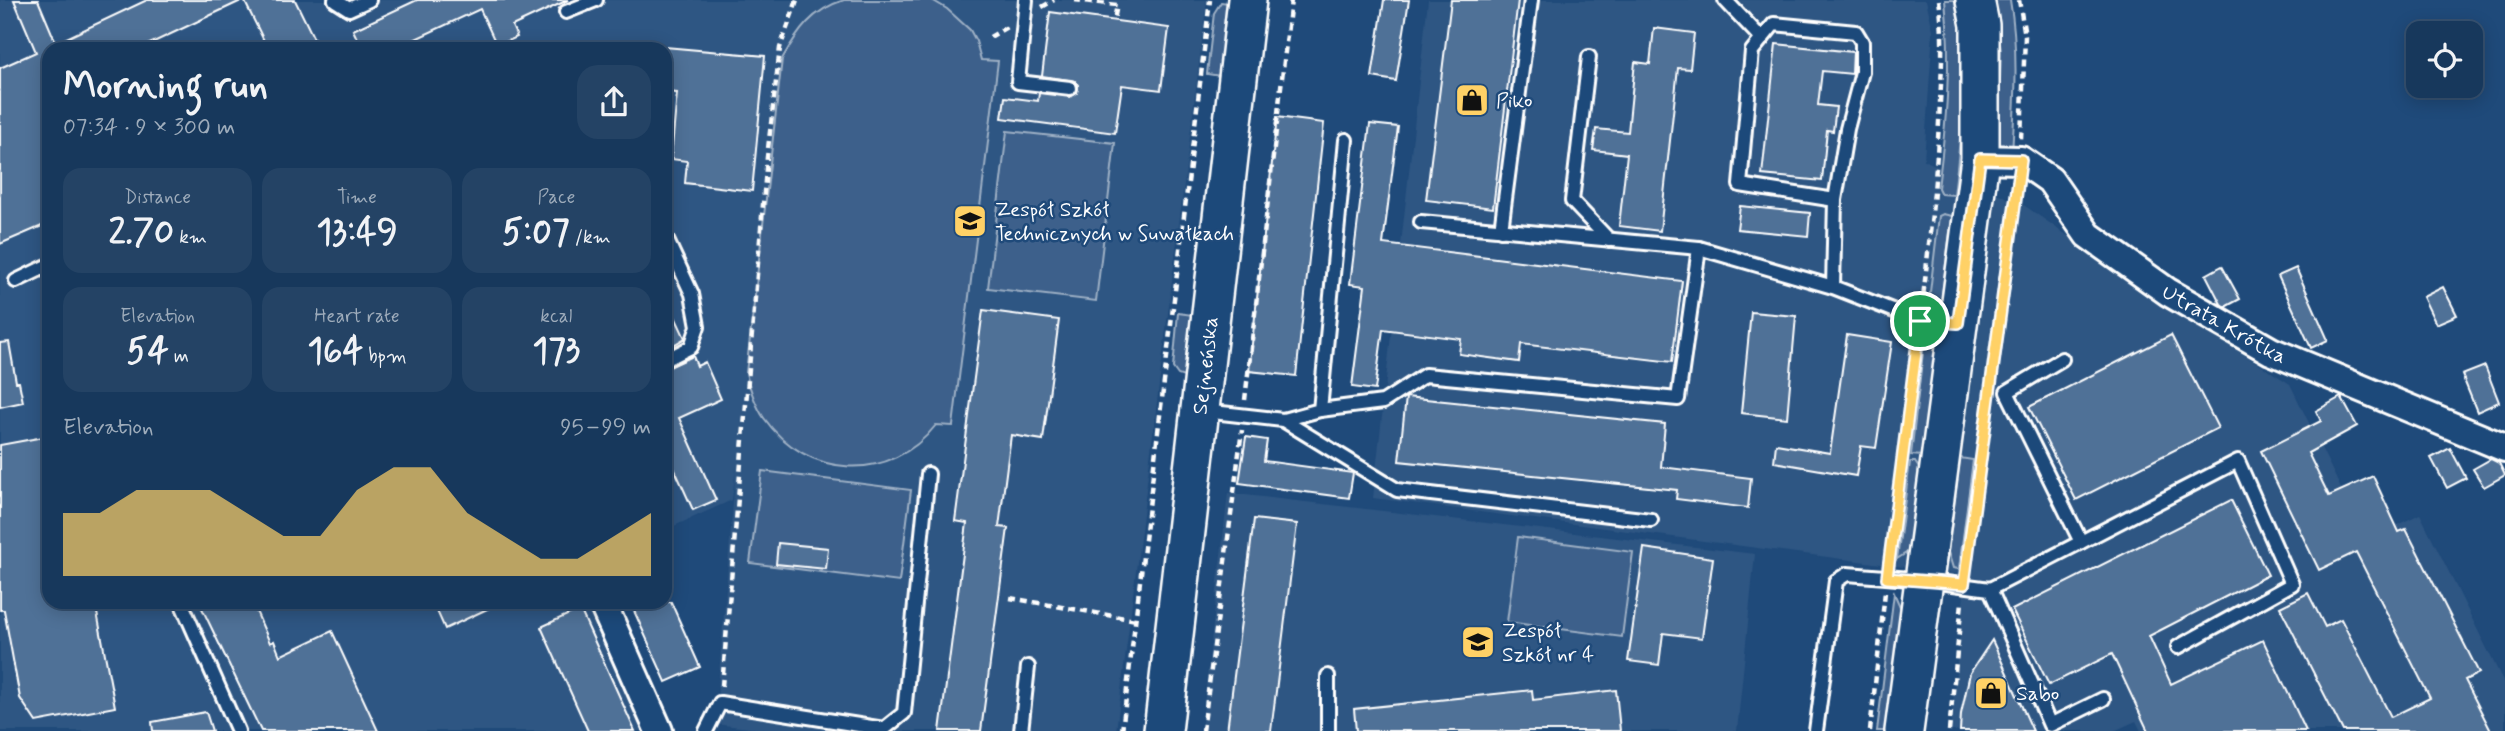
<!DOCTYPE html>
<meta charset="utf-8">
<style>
:root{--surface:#17385c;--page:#244365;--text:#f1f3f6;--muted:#9eacbb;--line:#365272;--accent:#ffd166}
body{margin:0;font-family:Mynerve,sans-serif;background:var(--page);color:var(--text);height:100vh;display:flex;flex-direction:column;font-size:26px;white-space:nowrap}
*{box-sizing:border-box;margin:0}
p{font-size:23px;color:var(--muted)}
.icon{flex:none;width:38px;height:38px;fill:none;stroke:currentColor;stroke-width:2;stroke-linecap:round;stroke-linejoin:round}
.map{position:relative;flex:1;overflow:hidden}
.drawer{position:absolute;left:42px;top:42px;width:630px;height:567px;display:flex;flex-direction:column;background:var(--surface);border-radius:21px;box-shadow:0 4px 18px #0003,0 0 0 2px var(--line)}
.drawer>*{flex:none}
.tools{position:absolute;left:2406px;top:21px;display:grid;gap:14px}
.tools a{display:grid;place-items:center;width:77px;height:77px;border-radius:14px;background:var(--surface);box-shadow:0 4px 18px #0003,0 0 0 2px var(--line);font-size:35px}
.pin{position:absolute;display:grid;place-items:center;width:60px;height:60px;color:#fff;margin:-30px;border:4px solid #fff;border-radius:50%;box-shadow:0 2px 7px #0007}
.round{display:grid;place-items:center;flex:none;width:74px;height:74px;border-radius:21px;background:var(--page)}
.headline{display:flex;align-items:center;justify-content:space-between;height:119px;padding:0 21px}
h1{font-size:38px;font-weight:700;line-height:52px}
.metrics{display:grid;grid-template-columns:repeat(3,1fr);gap:10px;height:119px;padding:7px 21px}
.metrics div{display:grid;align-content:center;border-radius:18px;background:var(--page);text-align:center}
.metrics b{font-size:35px;font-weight:700}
.metrics small{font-size:19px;font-weight:400}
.metrics p{font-size:19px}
.chart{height:196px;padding:14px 21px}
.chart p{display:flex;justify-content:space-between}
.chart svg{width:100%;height:126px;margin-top:7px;fill:var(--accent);opacity:.7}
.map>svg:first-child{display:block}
.built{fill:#2e5683}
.green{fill:#3c618b;stroke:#9eb0c5;stroke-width:2}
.building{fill:#507197;stroke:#fff;stroke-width:2}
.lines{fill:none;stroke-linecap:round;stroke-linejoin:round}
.lane-casing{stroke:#fff;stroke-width:18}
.street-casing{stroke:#fff;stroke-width:32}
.secondary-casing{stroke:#fff;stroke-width:42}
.path{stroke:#fff;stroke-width:4.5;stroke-dasharray:7 5;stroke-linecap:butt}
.lane{stroke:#1f4a7a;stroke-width:12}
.street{stroke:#1f4a7a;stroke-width:26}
.secondary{stroke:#1f4a7a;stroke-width:37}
.route-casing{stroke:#fff;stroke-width:14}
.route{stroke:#ffd166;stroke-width:9}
.labels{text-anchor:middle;stroke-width:5;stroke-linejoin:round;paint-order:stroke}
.poi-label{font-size:21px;fill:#fff;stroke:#1f4a7a;text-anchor:start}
.street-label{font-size:21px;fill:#fff;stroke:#1f4a7a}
</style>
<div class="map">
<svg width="2505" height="731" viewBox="0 0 2505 731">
<rect width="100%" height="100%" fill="#1f4a7a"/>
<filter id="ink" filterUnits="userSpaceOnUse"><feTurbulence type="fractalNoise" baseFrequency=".0143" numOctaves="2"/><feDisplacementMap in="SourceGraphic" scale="14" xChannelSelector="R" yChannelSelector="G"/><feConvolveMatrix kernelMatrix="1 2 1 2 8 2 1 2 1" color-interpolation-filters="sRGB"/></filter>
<g filter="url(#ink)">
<g class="built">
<path d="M 0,0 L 1207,0 L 1116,731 L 774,731 L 715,724 L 736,466 L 732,500 L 665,530 L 665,49 L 49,49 L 49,602 L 592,602 L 648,731 L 0,731 Z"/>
<path d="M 1428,0 L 1926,0 L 1933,30 L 1924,160 L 2025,206 L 2186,318 L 2290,384 L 2366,540 L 2420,514 L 2505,685 L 2505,731 L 2141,731 L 2136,721 L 2114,731 L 1950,731 L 1966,575 L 1373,498 Z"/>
<path d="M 1228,493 L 1755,554 L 1737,731 L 1201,731 Z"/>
</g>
<g class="green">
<path d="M 844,0 L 932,0 L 947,9 L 970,30 L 976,41 L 981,60 L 998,61 L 953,426 L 936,425 C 890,484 807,479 764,418 C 755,405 750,389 746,373 L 782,59 C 798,31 812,10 844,0 Z"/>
<path d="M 1945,0 L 1959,0 C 1967,67 1962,129 1954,195 L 1941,194 L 1938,188 C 1946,125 1952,64 1945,0 Z"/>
<path d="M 1994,0 L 2010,0 C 2019,51 2015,102 2012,154 L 2003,151 L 1998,138 L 2001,51 Z"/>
<path d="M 1221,2 L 1229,3 L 1221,76 L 1207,74 L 1214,13 Z"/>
<path d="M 1007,131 L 1115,143 L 1096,301 L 988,288 Z"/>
<path d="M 1943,214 L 1952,216 L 1941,303 L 1928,309 L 1939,216 Z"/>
<path d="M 1178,313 L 1193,315 L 1184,377 L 1178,375 L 1173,368 Z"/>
<path d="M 1925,335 L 1936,344 L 1922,456 L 1911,455 Z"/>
<path d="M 1960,458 L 1973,460 L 1959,569 L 1953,568 L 1948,552 Z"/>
<path d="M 1910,462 L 1915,462 L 1921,471 L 1912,544 L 1909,551 L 1897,559 Z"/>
<path d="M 762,471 L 911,490 L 899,582 L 750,563 Z"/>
<path d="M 1518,537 L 1633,552 L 1622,637 L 1507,622 Z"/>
<path d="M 1894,593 L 1902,611 L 1889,731 L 1877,731 Z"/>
</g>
<g class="building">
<path d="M 14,0 L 38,0 L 56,43 L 147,0 L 243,0 L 139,49 L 49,49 L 49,223 L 0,244 L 0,68 L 36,52 Z"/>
<path d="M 244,0 L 295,0 L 319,49 L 268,49 Z"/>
<path d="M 417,0 L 568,0 L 512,26 L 517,37 L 497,46 L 480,9 L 394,49 L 362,49 L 353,30 Z"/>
<path d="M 1384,0 L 1409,0 L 1396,81 L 1372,77 Z"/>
<path d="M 1451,0 L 1518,0 L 1493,208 L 1426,200 Z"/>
<path d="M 1050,12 L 1169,28 L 1161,90 L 1122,85 L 1115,133 L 1002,118 L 1005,97 L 1038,101 L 1039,93 L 1070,97 L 1077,93 L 1078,85 L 1075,81 L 1042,76 Z"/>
<path d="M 1654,28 L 1694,33 L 1690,69 L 1678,68 L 1660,231 L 1619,226 L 1627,154 L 1593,150 L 1596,129 L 1628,132 L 1635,62 L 1650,64 Z"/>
<path d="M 1776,44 L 1853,52 L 1852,74 L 1822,71 L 1818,105 L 1836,107 L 1833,131 L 1827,130 L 1822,181 L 1762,175 Z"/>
<path d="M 665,47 L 765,56 L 752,191 L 685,183 L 687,161 L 671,159 L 677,93 L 665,92 Z"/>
<path d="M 1277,117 L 1324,123 L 1296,376 L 1249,371 Z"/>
<path d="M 1370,124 L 1398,127 L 1383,244 L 1682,281 L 1672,362 L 1521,344 L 1519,362 L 1459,354 L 1461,339 L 1383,329 L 1375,390 L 1352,387 L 1365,286 L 1350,284 Z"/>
<path d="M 1740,206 L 1810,213 L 1808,236 L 1737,229 Z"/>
<path d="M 2222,266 L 2240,299 L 2225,307 L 2221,304 L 2206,275 Z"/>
<path d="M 2296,268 L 2328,340 L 2311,348 L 2278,276 Z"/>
<path d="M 2443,287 L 2457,315 L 2436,324 L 2423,297 Z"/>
<path d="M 665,295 L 685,338 L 665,350 Z"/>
<path d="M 983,310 L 1059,320 L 1043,440 L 1011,435 L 999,527 L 1008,528 L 981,731 L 940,731 L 967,523 L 955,521 Z"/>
<path d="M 1751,312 L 1796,316 L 1787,418 L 1741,413 Z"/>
<path d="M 1847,335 L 1892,342 L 1876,448 L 1861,446 L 1856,476 L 1774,462 L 1776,444 L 1830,453 Z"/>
<path d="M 2171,335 L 2218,428 L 2076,500 L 2029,407 Z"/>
<path d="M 9,342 L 16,382 L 19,382 L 23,402 L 0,407 L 0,343 Z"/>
<path d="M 693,356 L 697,366 L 705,362 L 721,399 L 679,418 L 716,500 L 693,510 L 665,448 L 665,369 Z"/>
<path d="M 2485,366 L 2499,402 L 2477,412 L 2462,375 Z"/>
<path d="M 1406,397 L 1665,424 L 1661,467 L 1751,478 L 1748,508 L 1676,499 L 1677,490 L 1399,461 Z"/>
<path d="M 2341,397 L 2357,426 L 2308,453 L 2329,496 L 2373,476 L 2399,532 L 2406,529 L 2479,673 L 2465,680 L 2491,731 L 2343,731 L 2280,607 L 2308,593 L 2325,627 L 2341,619 L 2391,717 L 2430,698 L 2356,552 L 2319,570 L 2261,451 L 2321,421 L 2316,411 Z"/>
<path d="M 49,436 L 49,602 L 95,602 L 115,707 L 36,722 L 20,698 L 4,610 L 0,610 L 0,445 Z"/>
<path d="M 1246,437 L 1267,440 L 1264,461 L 1353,473 L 1349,498 L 1239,483 Z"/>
<path d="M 2450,448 L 2466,478 L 2447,488 L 2431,458 Z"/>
<path d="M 2491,459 L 2499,463 L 2505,475 L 2484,487 L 2473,469 Z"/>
<path d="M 2231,500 L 2268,575 L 2149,636 L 2171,684 L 2263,640 L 2306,731 L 2148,731 L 2112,654 L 2049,685 L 2012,610 Z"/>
<path d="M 1254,519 L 1297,524 L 1271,731 L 1227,731 Z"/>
<path d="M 778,543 L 828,548 L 826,569 L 776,564 Z"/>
<path d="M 1644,548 L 1713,558 L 1702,638 L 1663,633 L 1659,665 L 1628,661 Z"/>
<path d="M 199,602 L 252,602 L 270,643 L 274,641 L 280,656 L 332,631 L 378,731 L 261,731 Z"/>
<path d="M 433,602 L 502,602 L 445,629 Z"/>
<path d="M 630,602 L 671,602 L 700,667 L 666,682 Z"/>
<path d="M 580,609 L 635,731 L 588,731 L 541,627 Z"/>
<path d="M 1992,640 L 2033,731 L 1960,731 L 1961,714 L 1970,673 Z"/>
<path d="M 1532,690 L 1533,700 L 1616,690 L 1620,731 L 1356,731 L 1354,709 Z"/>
<path d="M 206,712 L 212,731 L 153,731 L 152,722 Z"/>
</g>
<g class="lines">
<g class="lane-casing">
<g id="lane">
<path d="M 335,0 L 349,9 L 369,0"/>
<path d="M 1026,0 L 1018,82 L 1070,88"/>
<path d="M 1725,0 L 1762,39"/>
<path d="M 566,12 L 596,0"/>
<path d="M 1589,57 L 1572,201 L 1609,240"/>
<path d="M 1421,222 L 1699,248 L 1833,287 L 1920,321 L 1957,322"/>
<path d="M 1501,230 L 1531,0"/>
<path d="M 665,236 L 692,294 L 698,326 L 691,347 L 665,360"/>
<path d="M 16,281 L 49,265"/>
<path d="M 1833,287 L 1835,200 L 1847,129 L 1862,72 L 1862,42 L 1856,32 L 1774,24 L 1752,51 L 1740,185 L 1835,200"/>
<path d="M 2062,359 L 2007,392 L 2081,542"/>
<path d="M 1320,410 L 1383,402 L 1425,375 L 1678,399 L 1699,248"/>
<path d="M 1204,411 L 1283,420 L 1397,490 L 1651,520"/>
<path d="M 1283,420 L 1320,410 L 1346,140"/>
<path d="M 1990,589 L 2050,725 L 2103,699"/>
<path d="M 181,602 L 238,731"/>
<path d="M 706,731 L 720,703 L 884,729 L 904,713 L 928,474"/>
<path d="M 1021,731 L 1028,667"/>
<path d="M 1328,731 L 1328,676"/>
<path d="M 1816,731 L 1836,581 L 1847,574 L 1924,580 L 1990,589 L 2238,461 L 2292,584 L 2178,647"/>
</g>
</g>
<g class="street-casing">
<g id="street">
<path id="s1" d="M 1980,159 L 2021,160 L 2050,180 L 2088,235 L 2168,292 L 2271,351 L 2505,448"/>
<path d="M 602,602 L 659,731"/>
</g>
</g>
<g class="secondary-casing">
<g id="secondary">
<path id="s2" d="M 1163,731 L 1247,0"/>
<path d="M 1904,731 L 1980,159 L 1980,25 L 1975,0"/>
</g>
</g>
<g class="path">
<path d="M 1074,0 L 1117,5 L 1114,20"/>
<path d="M 2019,0 L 2025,36 L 2021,139"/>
<path d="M 1042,7 L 1054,0"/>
<path d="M 990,37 L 1007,27"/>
<path d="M 1922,306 C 1930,238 1937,170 1940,102 C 1942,68 1944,34 1939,0"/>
<path d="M 1991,385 L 2017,186"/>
<path d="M 1245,400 L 1291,0"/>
<path d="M 1889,563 L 1918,335"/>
<path d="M 1966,569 L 1990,394"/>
<path d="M 1010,598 L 1136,620"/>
<path d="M 722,686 L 767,157 L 780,48 L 797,0"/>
<path d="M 1122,731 L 1210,0"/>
<path d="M 1203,731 L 1242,430"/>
<path d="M 1870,731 L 1885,592"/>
<path d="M 1949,731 L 1962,602"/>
</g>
<use href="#lane" class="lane"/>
<use href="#street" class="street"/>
<use href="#secondary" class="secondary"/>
</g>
</g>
<g class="lines" filter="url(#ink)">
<g class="route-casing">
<path id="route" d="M 1980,159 L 2021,160 L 1964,584 L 1887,578 L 1920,321 L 1958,323 Z"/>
</g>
<use href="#route" class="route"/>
</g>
<defs>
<g id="shop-square" transform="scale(1.75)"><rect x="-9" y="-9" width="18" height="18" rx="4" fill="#ffd166" stroke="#1f4a7a"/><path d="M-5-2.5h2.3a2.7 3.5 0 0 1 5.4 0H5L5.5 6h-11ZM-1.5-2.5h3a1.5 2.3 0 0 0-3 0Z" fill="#111"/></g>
<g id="school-square" transform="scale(1.75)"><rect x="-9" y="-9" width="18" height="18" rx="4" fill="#ffd166" stroke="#1f4a7a"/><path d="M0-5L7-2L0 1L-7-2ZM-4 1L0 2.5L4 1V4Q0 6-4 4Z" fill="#111"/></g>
</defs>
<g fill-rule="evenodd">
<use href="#shop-square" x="1472" y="100"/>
<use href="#school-square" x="970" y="221"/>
<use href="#school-square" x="1478" y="642"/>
<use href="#shop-square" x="1991" y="693"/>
</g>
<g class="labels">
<g class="poi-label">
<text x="1496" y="107">Piko</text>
<text x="995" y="216">Zespół Szkół<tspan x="995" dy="24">Technicznych w Suwałkach</tspan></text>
<text x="1502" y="637">Zespół<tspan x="1502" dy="24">Szkół nr 4</tspan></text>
<text x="2016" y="700">Sabo</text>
</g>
<g class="street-label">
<text dy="7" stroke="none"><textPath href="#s1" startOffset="306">Utrata Krótka</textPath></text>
<text dy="7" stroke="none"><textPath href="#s2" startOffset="368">Sejneńska</textPath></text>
</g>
</g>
</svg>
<div class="tools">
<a><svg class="icon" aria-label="locate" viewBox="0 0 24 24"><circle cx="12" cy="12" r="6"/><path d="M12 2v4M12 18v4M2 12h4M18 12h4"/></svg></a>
</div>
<div class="pin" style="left:1920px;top:321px;background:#1e9e55"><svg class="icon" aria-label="arrive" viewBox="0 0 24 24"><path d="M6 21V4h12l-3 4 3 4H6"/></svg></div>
<section class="drawer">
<div class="headline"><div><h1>Morning run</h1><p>07:34 · 9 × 300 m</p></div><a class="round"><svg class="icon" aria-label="share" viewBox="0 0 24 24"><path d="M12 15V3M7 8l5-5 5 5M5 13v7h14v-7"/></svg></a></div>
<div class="metrics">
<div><p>Distance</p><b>2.70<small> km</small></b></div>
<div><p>Time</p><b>13:49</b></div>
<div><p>Pace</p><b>5:07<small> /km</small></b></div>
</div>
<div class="metrics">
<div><p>Elevation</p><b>54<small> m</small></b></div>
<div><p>Heart rate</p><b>164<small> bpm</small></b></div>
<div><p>kcal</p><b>173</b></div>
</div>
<div class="chart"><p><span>Elevation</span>95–99 m</p>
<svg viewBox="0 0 160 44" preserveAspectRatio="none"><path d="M0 44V22L10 22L20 14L30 14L40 14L50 22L60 30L70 30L80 14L90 6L100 6L110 22L120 30L130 38L140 38L150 30L160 22V44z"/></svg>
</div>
</section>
</div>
